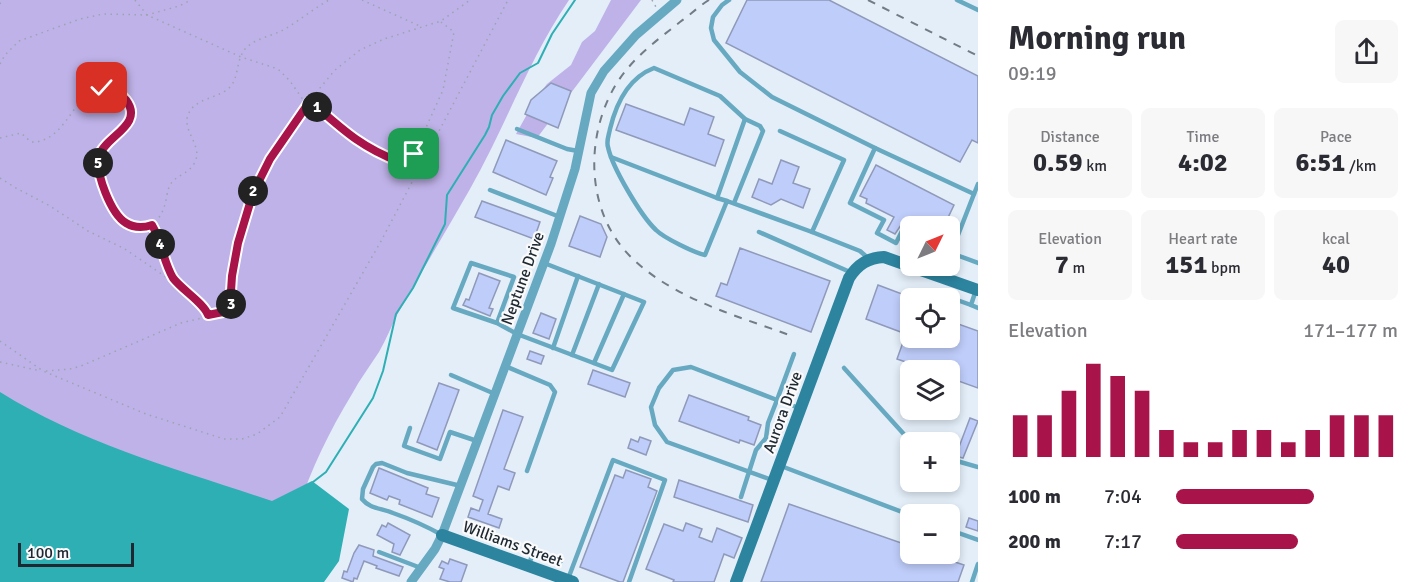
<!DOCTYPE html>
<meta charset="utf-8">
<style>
:root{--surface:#fff;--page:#f7f7f7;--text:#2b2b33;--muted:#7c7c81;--accent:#a8144a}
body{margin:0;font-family:Signika,sans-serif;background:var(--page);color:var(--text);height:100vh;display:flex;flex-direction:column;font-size:22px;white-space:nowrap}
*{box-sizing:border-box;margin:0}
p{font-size:20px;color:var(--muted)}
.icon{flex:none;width:33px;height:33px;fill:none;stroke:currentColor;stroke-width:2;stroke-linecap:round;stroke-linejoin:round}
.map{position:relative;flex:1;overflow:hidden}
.details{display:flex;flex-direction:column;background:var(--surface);width:450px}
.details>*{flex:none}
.needle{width:39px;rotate:47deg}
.tools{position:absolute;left:900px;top:216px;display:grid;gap:12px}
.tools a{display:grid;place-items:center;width:60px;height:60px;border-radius:9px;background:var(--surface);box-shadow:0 3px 9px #0003;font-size:30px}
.scale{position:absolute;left:18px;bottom:15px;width:116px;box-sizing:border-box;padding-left:6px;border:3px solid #1d2832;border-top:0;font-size:16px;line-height:21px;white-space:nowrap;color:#1d2832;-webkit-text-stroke:4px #fafafa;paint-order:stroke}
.pin{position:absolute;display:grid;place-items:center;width:51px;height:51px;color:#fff;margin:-26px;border-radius:12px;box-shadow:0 3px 9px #0006}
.km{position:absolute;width:30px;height:30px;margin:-15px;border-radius:50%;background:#222;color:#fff;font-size:16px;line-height:30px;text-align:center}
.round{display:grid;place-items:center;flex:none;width:63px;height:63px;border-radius:9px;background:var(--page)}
.headline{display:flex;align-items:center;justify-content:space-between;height:102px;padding:0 30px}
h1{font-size:33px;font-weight:700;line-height:45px}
.stats{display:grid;grid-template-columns:repeat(3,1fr);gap:9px;height:102px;padding:6px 30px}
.stats div{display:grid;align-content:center;border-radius:9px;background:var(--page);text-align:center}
.stats b{font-size:26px;font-weight:700}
.stats small{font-size:16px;font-weight:400}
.stats p{font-size:16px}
.chart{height:168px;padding:12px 30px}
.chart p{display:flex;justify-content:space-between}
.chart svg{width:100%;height:108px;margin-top:6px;stroke:var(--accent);stroke-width:6}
ul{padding:0 30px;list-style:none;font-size:20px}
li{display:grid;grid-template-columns:96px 72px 1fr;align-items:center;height:45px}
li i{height:15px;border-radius:8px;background:var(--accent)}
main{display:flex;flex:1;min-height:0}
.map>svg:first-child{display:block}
.green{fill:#bfb2e8}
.water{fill:#2dafb4}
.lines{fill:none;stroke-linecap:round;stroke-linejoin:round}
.stream{stroke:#2dafb4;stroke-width:2}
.building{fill:#bfcdfa;stroke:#8f99b9;stroke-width:1.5}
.path{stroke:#9aa5b0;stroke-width:1.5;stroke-dasharray:1.5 4.5;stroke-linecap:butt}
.lane{stroke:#67a9c0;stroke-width:4.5}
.street{stroke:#67a9c0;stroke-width:9}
.secondary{stroke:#2c849f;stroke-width:12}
.rail{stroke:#717c87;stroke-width:2;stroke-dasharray:8 8;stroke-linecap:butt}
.route-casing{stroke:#fff;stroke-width:12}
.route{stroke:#a8144a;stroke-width:8}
.labels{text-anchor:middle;stroke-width:4.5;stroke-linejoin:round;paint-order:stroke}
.street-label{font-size:16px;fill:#1d2832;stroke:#fafafa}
</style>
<main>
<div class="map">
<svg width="978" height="582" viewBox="0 0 978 582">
<rect width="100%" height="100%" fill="#e3eef9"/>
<g class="green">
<path d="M 0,0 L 569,0 C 529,59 505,127 470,189 C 446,231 421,273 397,315 C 391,327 386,340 379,352 C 370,366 360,379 352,394 C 330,430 311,469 298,509 L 282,516 L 0,402 Z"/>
<path d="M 611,0 L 641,0 L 537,138 L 516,134 L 535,100 L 547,84 L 571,65 L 582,42 L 595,31 Z"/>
</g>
<path class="water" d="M 0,392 C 83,444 180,470 272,501 L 312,481 L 349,509 L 339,561 L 324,582 L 0,582 Z"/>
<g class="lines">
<path class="stream" d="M 313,482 L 326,472 L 373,398 L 383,371 L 396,314 L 413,288 L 445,224 L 447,195 L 485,135 L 489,127 L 492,115 L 503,96 L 520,73 L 538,63 L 552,34 L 575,0"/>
</g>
<g class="building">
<path d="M 747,0 L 829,0 L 978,76 L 978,143 L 972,140 L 960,162 L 726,43 Z"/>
<path d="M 551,83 L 571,91 L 558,128 L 525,114 L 531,100 Z"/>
<path d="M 626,104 L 684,125 L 690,108 L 714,117 L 708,134 L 724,140 L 715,166 L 616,130 Z"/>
<path d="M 506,140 L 557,161 L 550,177 L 553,178 L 546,195 L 493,172 Z"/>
<path d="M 781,160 L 799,167 L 793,183 L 810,189 L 803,208 L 781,199 L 771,205 L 752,197 L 759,179 L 772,184 Z"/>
<path d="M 876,165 L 954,205 L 944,226 L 913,226 L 903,222 L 895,234 L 887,230 L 894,217 L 866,203 L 867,199 L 860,196 Z"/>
<path d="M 482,201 L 540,222 L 534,239 L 475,217 Z"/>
<path d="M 580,216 L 601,224 L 607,237 L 600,257 L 569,246 Z"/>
<path d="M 740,248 L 830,281 L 811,332 L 716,296 L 721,283 L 727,285 Z"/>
<path d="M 479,273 L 500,281 L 489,308 L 493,309 L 490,316 L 463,305 L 466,299 L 469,300 Z"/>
<path d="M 878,285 L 910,297 L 910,338 L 950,338 L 950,321 L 978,331 L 978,388 L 950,378 L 950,370 L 929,370 L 897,359 L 906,334 L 866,319 Z"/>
<path d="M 541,313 L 556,319 L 549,339 L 533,333 Z"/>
<path d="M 530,351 L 544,356 L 541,364 L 527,359 Z"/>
<path d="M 593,370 L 630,383 L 625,397 L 588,384 Z"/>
<path d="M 439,383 L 459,390 L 437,450 L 417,442 Z"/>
<path d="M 689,395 L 749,417 L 748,420 L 761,425 L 754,445 L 740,440 L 739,443 L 679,421 Z"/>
<path d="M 503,410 L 523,417 L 504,469 L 515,473 L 509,490 L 498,486 L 488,514 L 502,519 L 499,528 L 468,517 L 471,508 L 479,511 L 483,500 L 473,496 Z"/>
<path d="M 970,418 L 978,421 L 963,458 L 951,455 L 954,446 L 959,447 Z"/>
<path d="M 640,437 L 651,441 L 646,455 L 628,448 L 631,439 L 638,442 Z"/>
<path d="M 379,468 L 428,488 L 426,494 L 439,498 L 432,517 L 399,504 L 400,500 L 389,496 L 387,500 L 370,493 Z"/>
<path d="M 626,470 L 651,479 L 648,487 L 657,491 L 623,582 L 620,582 L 580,567 L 615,475 L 623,478 Z"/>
<path d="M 679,480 L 753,505 L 748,522 L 674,497 Z"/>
<path d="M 789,504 L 910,546 L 910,554 L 931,554 L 964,565 L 958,582 L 761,582 Z"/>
<path d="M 969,518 L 978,521 L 978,531 L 966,527 Z"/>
<path d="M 388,523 L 410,535 L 400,555 L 392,552 L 394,544 L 377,535 L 382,525 L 386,527 Z"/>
<path d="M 686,523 L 702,529 L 699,537 L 712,542 L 717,528 L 742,538 L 734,558 L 724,554 L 714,582 L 673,582 L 674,580 L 646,569 L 664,524 L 683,531 Z"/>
<path d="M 359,545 L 374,550 L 373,556 L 403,567 L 399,576 L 376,568 L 377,566 L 364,561 L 357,579 L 354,578 L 353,582 L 342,578 L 344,571 L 347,572 L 354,553 Z"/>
<path d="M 450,559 L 467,565 L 461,582 L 450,582 L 440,579 L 444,569 L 439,567 L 442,561 L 448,564 Z"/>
</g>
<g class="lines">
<g class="path">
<path d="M 135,0 L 147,15 L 241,57 L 278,69 L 290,81 L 306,104"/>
<path d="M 362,0 L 422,27"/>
<path d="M 652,0 L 656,7"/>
<path d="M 0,4 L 2,0"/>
<path d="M 0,64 L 5,55 L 19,41 L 80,19 L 103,14 L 147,15 L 179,6 L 191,0"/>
<path d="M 310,101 C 341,128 361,148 400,162 L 414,154 L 443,90 L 454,32 L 441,22"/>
<path d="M 0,138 L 21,133 L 31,142 C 70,143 74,82 109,89 C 116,90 123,95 127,101 C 143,126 104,136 99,157 C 95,171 104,192 111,204 C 116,213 122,223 133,226 C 155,232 164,214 167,195 C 170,173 187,178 195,162 C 203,146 182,131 188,115 C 194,98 217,99 229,88 C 240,78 235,58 247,47 C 257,38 272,36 283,30 C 299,21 313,9 329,0"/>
<path d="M 0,178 L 16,188 L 50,206 L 88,231 L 125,249 L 179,286"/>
<path d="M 153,226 C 161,242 162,260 172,275 C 181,290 202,302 207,314"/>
<path d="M 0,341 L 43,371 L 146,414 L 224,439 L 242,439 L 257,434 L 280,417 L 380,243 L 508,0"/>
<path d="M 0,362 L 41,371"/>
<path d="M 46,371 L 70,369 L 81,366 L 181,323 L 219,314 L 227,310 L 232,301 L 232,276 L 238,243 L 253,193 L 270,159 L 299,113 L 335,70 L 360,50 L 384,39 L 441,21 L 470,0"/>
</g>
<g class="lane">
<path d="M 729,0 L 722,5 L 713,17 L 711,28 L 714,40 L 740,72 L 772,97 L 875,148 L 850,203 L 884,220 L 877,233 L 896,243 L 902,231 L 910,235"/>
<path d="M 957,0 L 978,10"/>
<path d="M 517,129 L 567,149 L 578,151"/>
<path d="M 780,131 L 844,160 L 812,232 L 860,251 L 868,258"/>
<path d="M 875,148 L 974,194 L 951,253 L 978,263"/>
<path d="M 611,157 L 717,198"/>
<path d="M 490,190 L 560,217"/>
<path d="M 974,194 L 978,184"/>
<path d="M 727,201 L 717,198 L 745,119"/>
<path d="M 734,203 L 763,131 L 760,126 L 745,119 L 720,96 L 654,68 C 628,78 616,104 610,129 C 609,135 606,141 608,147 C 612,167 641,216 656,230 C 664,238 695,253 705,255 L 727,201 L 812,232"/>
<path d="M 759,232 L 850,272"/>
<path d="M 942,277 L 947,266"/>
<path d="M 976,290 L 971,305 L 978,308"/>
<path d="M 951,316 L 957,300 L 971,305"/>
<path d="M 497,323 L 514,277 L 471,263 L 453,308 L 497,323 L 517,334 L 612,370 L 644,302 L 544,263"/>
<path d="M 553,348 L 578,276"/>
<path d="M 794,354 L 777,400 L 799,408"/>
<path d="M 572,355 L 599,284"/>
<path d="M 594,363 L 624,294"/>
<path d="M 505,366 L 550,385 L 555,392 L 527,471"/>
<path d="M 844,368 L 911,442"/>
<path d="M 451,375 L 495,394"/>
<path d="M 410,428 L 404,446 L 440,459 L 450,432 L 477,441"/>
<path d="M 950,459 L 978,467"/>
<path d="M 781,466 L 910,515"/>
<path d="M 741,497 L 756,450 L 766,438 L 768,423 L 777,400 L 691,367 L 673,370 L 659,388 L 651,407 L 655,425 L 667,442 L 772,480"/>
<path d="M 950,530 L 978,540"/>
<path d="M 442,535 C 426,526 410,519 393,513 C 381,508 370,509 362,499 L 363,489 L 373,467 L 376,464 L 382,463 L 407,473 L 461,486"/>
<path d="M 379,552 L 421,568"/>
<path d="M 529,565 L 533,552 L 561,561"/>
<path d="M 568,579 L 613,460 L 665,480 L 629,582"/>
<path d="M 972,582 L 978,564"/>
</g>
<path class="street" d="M 411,582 L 435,549 L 442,535 L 551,244 L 575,169 L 591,93 L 604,71 L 636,35 L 677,0"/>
<g class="secondary">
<path d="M 442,535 L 573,582"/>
<path d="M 736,582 L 849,278 C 858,264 868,258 884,257 L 978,290"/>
</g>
<g class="rail">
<path d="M 709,0 C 699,6 690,15 680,22 C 656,41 631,59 615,86 C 584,139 586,215 633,259 C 676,300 738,316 792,336"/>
<path d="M 868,0 L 978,56"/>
</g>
</g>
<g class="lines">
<g class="route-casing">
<path id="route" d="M 102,88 C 111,89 120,92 126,100 C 145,125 105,136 99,156 C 95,173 111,214 126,223 C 134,228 143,228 152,225 C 162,242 163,261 173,278 C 182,290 204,303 208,315 L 223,312 L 230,306 L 232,276 L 238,243 L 253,193 L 270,159 L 310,101 C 341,128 360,147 400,162 L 414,154"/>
</g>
<use href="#route" class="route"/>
</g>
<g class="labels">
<g class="street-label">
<text transform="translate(522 278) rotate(-70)" y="6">Neptune Drive</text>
<text transform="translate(782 412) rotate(-70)" y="6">Aurora Drive</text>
<text transform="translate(513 543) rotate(20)" y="6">Williams Street</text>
</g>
</g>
</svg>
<div class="tools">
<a><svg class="needle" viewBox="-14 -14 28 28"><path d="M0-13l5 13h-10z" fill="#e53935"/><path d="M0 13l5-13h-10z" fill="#7c7c81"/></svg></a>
<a><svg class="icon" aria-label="locate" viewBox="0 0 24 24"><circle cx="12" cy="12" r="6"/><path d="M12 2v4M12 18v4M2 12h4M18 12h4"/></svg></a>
<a><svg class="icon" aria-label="layers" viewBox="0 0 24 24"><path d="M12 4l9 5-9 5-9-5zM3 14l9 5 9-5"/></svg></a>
<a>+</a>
<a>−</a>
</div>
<div class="scale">100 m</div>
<div class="pin" style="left:414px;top:154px;background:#1e9e55"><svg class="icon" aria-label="arrive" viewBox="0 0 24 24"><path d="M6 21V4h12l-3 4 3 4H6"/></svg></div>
<div class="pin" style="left:102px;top:88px;background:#d93025"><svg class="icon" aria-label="check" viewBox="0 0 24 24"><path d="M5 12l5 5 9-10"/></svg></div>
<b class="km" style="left:317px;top:107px">1</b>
<b class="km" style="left:253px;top:191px">2</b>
<b class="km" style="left:231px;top:304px">3</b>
<b class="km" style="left:160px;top:244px">4</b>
<b class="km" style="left:98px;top:163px">5</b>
</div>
<section class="details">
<div class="headline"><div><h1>Morning run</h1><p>09:19</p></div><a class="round"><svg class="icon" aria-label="share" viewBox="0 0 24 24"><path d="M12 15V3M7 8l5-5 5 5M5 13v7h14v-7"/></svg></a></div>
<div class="stats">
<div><p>Distance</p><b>0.59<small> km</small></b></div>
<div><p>Time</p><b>4:02</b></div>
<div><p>Pace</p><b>6:51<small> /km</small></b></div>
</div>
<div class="stats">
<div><p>Elevation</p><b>7<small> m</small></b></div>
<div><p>Heart rate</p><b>151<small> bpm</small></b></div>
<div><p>kcal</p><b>40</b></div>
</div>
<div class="chart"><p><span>Elevation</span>171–177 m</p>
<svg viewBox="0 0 160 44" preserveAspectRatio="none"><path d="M5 44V27M15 44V27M25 44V17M35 44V6M45 44V11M55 44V17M65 44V33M75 44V38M85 44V38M95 44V33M105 44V33M115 44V38M125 44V33M135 44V27M145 44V27M155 44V27"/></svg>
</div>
<ul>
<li><b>100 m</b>7:04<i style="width:62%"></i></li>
<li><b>200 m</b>7:17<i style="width:55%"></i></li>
</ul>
</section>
</main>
